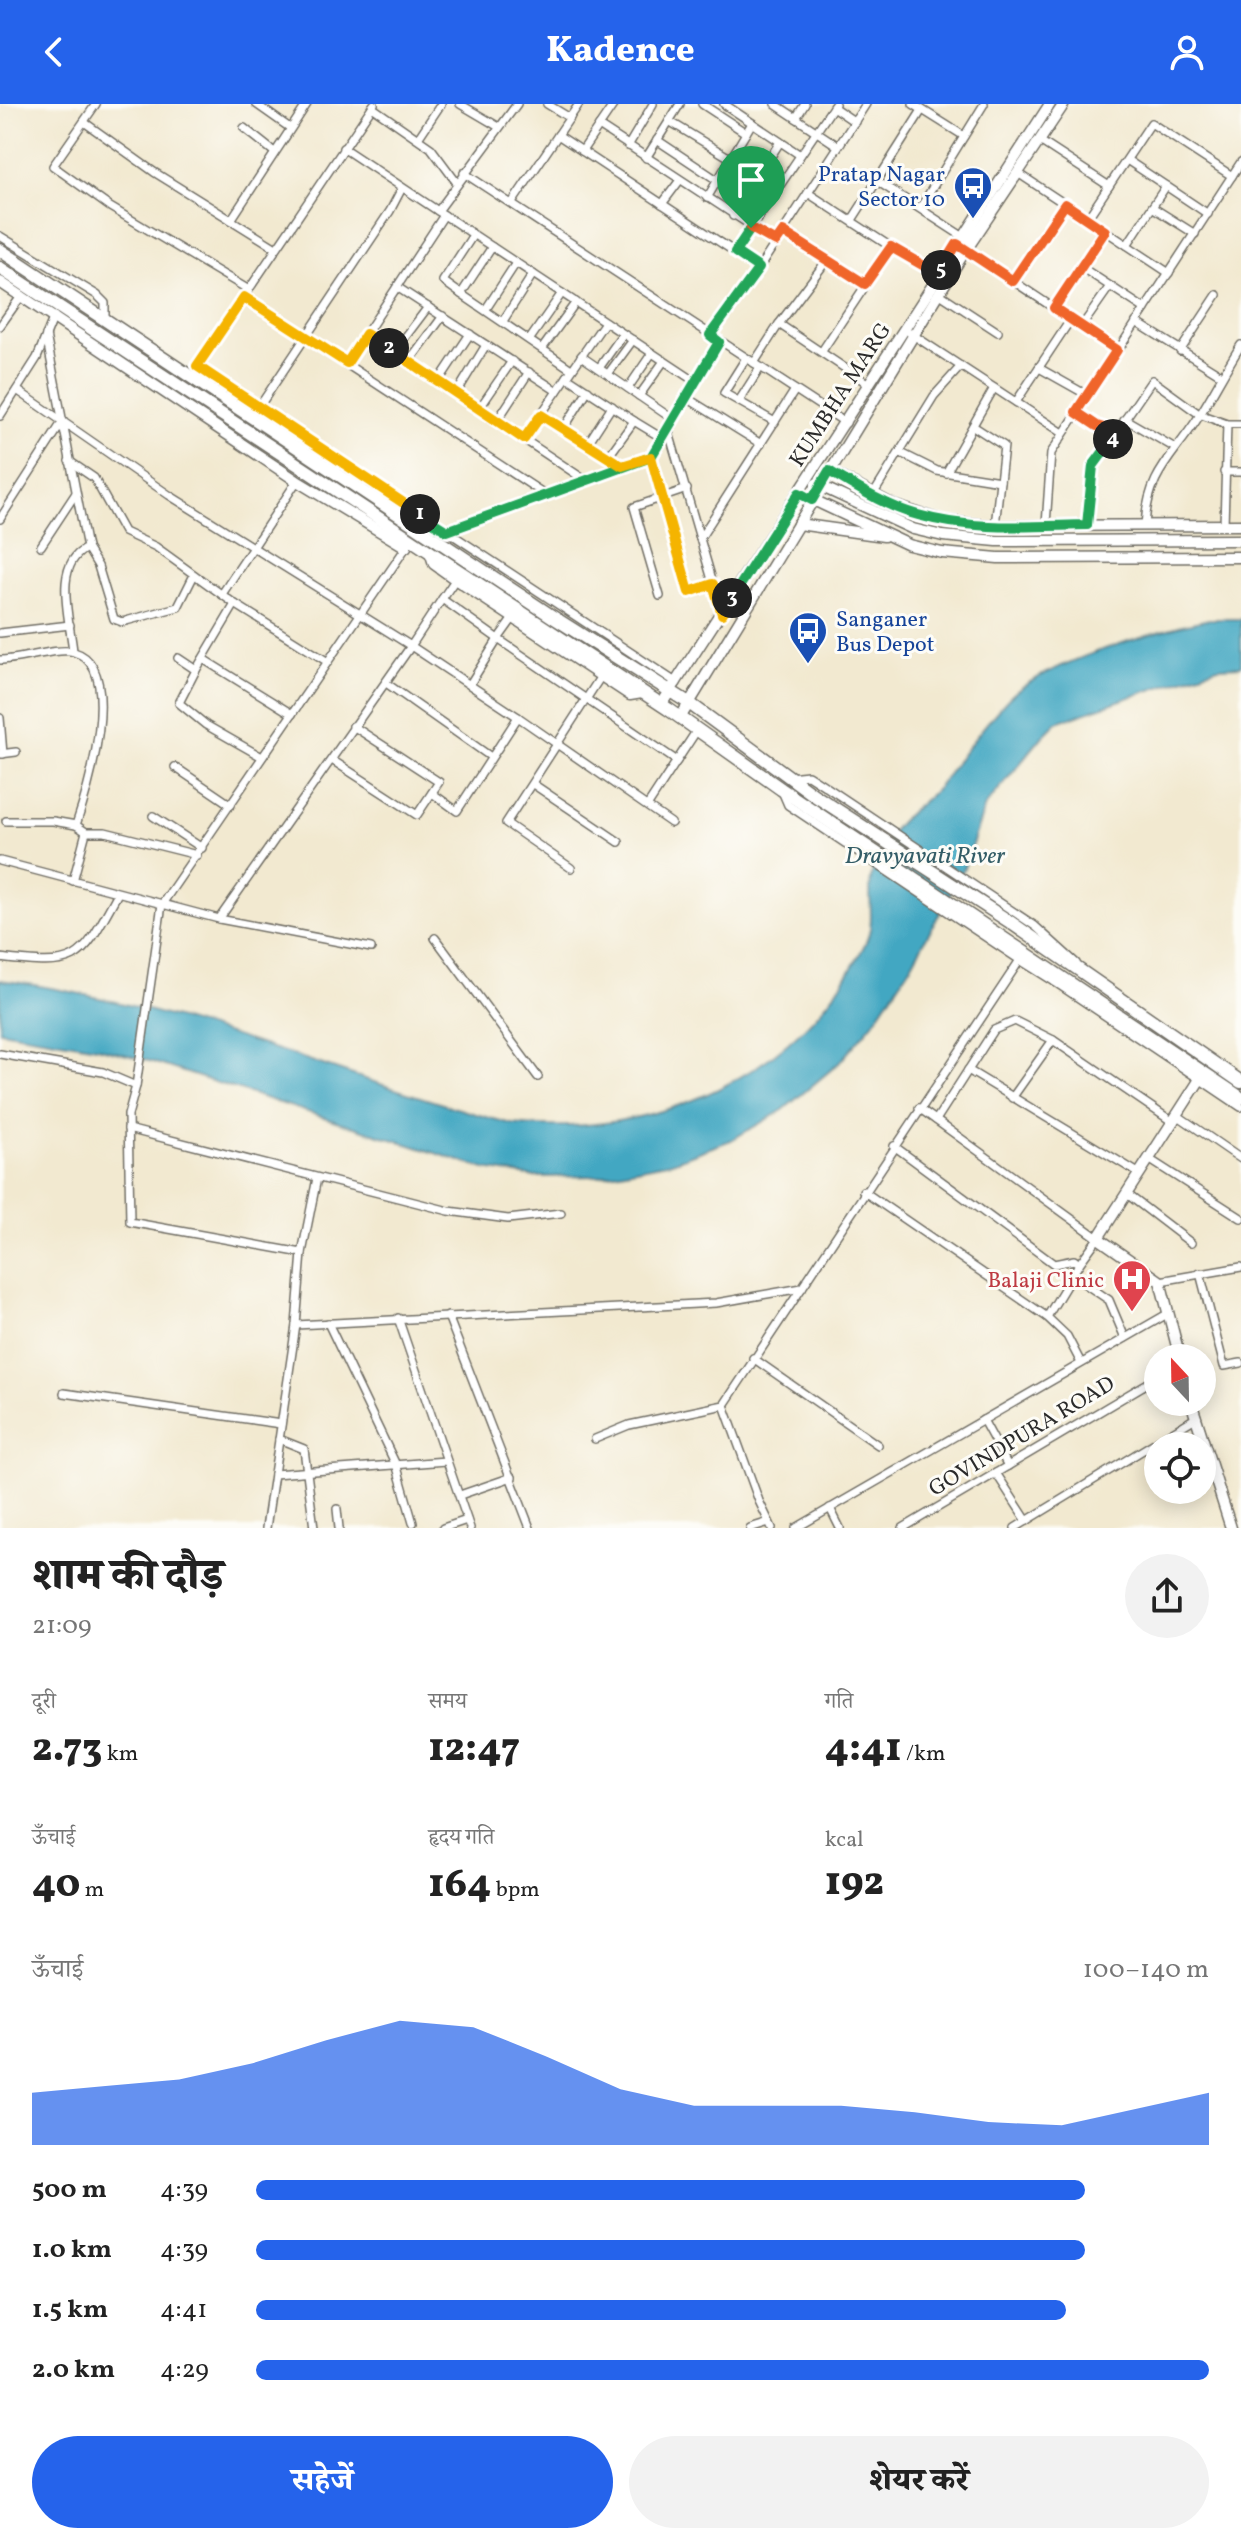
<!DOCTYPE html>
<html lang="hi">
<meta charset="utf-8">
<style>
:root{--surface:#fff;--page:#f2f2f2;--text:#222;--muted:#767676;--accent:#2563eb}
body{margin:0;font-family:Vollkorn,"Noto Serif Devanagari",serif;background:var(--page);color:var(--text);height:100vh;display:flex;flex-direction:column;font-size:30px;white-space:nowrap}
*{box-sizing:border-box;margin:0}
p{font-size:26px;color:var(--muted)}
.icon{flex:none;width:44px;height:44px;fill:none;stroke:currentColor;stroke-width:2;stroke-linecap:round;stroke-linejoin:round}
.map{position:relative;height:1424px;overflow:hidden}
.details{display:flex;flex-direction:column;background:var(--surface);flex:1}
.details>*{flex:none}
.needle{width:52px;rotate:338deg}
.tools{position:absolute;left:1144px;top:1240px;display:grid;gap:16px}
.tools a{display:grid;place-items:center;width:72px;height:72px;border-radius:50%;background:var(--surface);box-shadow:0 4px 20px #0003;font-size:40px}
.pin{position:absolute;display:grid;place-items:center;width:68px;height:68px;color:#fff;margin:-82px -34px;border-radius:50% 50% 50% 0;rotate:-45deg;box-shadow:0 0 8px #0007}
.pin .icon{rotate:45deg}
.km{position:absolute;width:40px;height:40px;margin:-20px;border-radius:50%;background:#222;color:#fff;font-size:22px;line-height:40px;text-align:center}
.round{display:grid;place-items:center;flex:none;width:84px;height:84px;border-radius:42px;background:var(--page)}
.overview{display:flex;align-items:center;justify-content:space-between;height:136px;padding:0 32px}
h1{font-size:44px;font-weight:800;line-height:60px}
.stats{display:grid;grid-template-columns:repeat(3,1fr);gap:12px;height:136px;padding:8px 32px}
.stats div{display:grid;align-content:center}
.stats b{font-size:40px;font-weight:800}
.stats small{font-size:22px;font-weight:400}
.stats p{font-size:22px}
.chart{height:224px;padding:16px 32px}
.chart p{display:flex;justify-content:space-between}
.chart svg{width:100%;height:144px;margin-top:8px;fill:var(--accent);opacity:.7}
.button{display:flex;gap:16px;margin-top:auto;padding:16px 32px}
.button a{flex:1;height:92px;border-radius:48px;background:var(--accent);color:#fff;font-size:32px;font-weight:800;line-height:92px;text-align:center}
.button a+a{background:var(--page);color:var(--text)}
ul{padding:0 32px;list-style:none;font-size:26px}
li{display:grid;grid-template-columns:128px 96px 1fr;align-items:center;height:60px}
li i{height:20px;border-radius:10px;background:var(--accent)}
header{display:flex;justify-content:space-between;align-items:center;height:104px;padding:0 32px;background:var(--accent);color:#fff;font-size:36px;font-weight:800}
.map>svg:first-child{display:block}
.water{fill:#42a7c2;stroke:#366976;stroke-width:2}
.lines{fill:none;stroke-linecap:round;stroke-linejoin:round}
.street-casing{stroke:#716e65;stroke-width:10}
.secondary-casing{stroke:#716e65;stroke-width:13}
.highway-casing{stroke:#716e65;stroke-width:15}
.street{stroke:#fff;stroke-width:7}
.secondary{stroke:#fff;stroke-width:10}
.highway{stroke:#fff;stroke-width:12}
.split-1-casing{stroke:#fff;stroke-width:16}
.split-2-casing{stroke:#fff;stroke-width:16}
.split-3-casing{stroke:#fff;stroke-width:16}
.split-4-casing{stroke:#fff;stroke-width:16}
.split-5-casing{stroke:#fff;stroke-width:16}
.split-6-casing{stroke:#fff;stroke-width:16}
.split-1{stroke:#22a559;stroke-width:10}
.split-2{stroke:#f5b400;stroke-width:10}
.split-3{stroke:#f5b400;stroke-width:10}
.split-4{stroke:#22a559;stroke-width:10}
.split-5{stroke:#f0652b;stroke-width:10}
.split-6{stroke:#f0652b;stroke-width:10}
.labels{text-anchor:middle;stroke-width:6;stroke-linejoin:round;paint-order:stroke}
.transit-label{font-size:22px;fill:#164399;stroke:#fdfcf7;text-anchor:end}
.street-label{font-size:22px;fill:#2b2b2b;stroke:#fdfcf7}
.health-label{font-size:22px;fill:#be3a42;stroke:#fdfcf7;text-anchor:end}
.water-label{font-size:24px;font-style:italic;fill:#345d67;stroke:#fdfcf7}
</style>
<header><svg class="icon" aria-label="back" viewBox="0 0 24 24"><path d="M15 5l-7 7 7 7"/></svg>Kadence<svg class="icon" aria-label="person" viewBox="0 0 24 24"><circle cx="12" cy="8" r="4"/><path d="M4 21q1-7 8-7t8 7"/></svg></header>
<div class="map">
<svg width="1241" height="1424" viewBox="0 0 1241 1424">
<rect width="100%" height="100%" fill="#fdfcf7"/>
<filter id="ink" filterUnits="userSpaceOnUse"><feTurbulence type="fractalNoise" baseFrequency=".0125" numOctaves="2"/><feDisplacementMap in="SourceGraphic" scale="16" xChannelSelector="R" yChannelSelector="G"/><feConvolveMatrix kernelMatrix="1 2 1 2 8 2 1 2 1" color-interpolation-filters="sRGB"/></filter>
<filter id="wash" filterUnits="userSpaceOnUse"><feTurbulence type="fractalNoise" baseFrequency=".006" numOctaves="4" result="noise"/><feDisplacementMap in="SourceGraphic" scale="32" xChannelSelector="R" yChannelSelector="G"/><feGaussianBlur stdDeviation="1.8" result="paint"/><feColorMatrix in="noise" values="0 0 0 0 0 0 0 0 0 0 0 0 0 0 0 0 0 1.4 0 .05"/><feComposite in="paint" operator="in"/></filter>
<g filter="url(#wash)">
<rect width="100%" height="100%" fill="#f2e9d0"/>
<path class="water" d="M 1209,515 L 1241,515 L 1241,562 L 1218,563 L 1057,618 L 1042,633 L 985,702 L 964,764 L 911,862 L 873,919 L 839,959 L 783,1006 L 731,1036 L 672,1058 L 599,1072 L 535,1073 L 485,1065 L 146,956 L 97,943 L 0,927 L 0,876 C 179,899 339,974 512,1020 C 654,1035 799,973 865,840 C 877,817 866,793 872,769 C 874,757 884,742 890,731 C 901,712 923,700 937,684 C 960,654 983,621 1009,594 C 1042,560 1161,525 1209,515 Z"/>
</g>
<g filter="url(#ink)">
<g class="lines">
<g class="street-casing">
<g id="street">
<path d="M 96,0 L 53,62 L 110,103 L 249,186"/>
<path d="M 256,0 L 290,24"/>
<path d="M 460,0 L 499,23"/>
<path d="M 547,0 L 570,14"/>
<path d="M 702,0 L 746,29"/>
<path d="M 724,0 L 800,51"/>
<path d="M 775,0 L 838,42"/>
<path d="M 913,0 L 964,32"/>
<path d="M 372,3 L 431,44 L 457,79"/>
<path d="M 833,3 L 855,18"/>
<path d="M 796,14 L 805,0"/>
<path d="M 669,17 L 730,54"/>
<path d="M 84,18 L 154,68 L 276,144"/>
<path d="M 599,22 L 776,138"/>
<path d="M 244,24 L 273,47"/>
<path d="M 558,31 L 759,164"/>
<path d="M 419,33 L 441,0"/>
<path d="M 657,36 L 717,76"/>
<path d="M 1040,37 L 1109,82"/>
<path d="M 628,42 L 653,0"/>
<path d="M 343,44 L 696,278"/>
<path d="M 582,47 L 614,0"/>
<path d="M 646,54 L 680,0"/>
<path d="M 1127,56 L 1208,110"/>
<path d="M 464,69 L 846,319"/>
<path d="M 1018,69 L 1169,169"/>
<path d="M 877,77 L 922,6"/>
<path d="M 808,89 L 891,143"/>
<path d="M 707,94 L 752,19"/>
<path d="M 512,99 L 579,0"/>
<path d="M 662,100 L 680,76"/>
<path d="M 1152,103 L 1195,130"/>
<path d="M 920,104 L 984,0"/>
<path d="M 438,107 L 517,0"/>
<path d="M 733,112 L 780,38"/>
<path d="M 1087,115 L 1151,19 L 1232,72"/>
<path d="M 231,116 L 307,0"/>
<path d="M 852,116 L 877,77 L 962,132"/>
<path d="M 783,128 L 827,156 L 779,220 L 870,281"/>
<path d="M 0,132 L 97,191 L 105,199 L 105,215"/>
<path d="M 1127,141 L 1166,82"/>
<path d="M 492,143 L 461,190 L 571,265"/>
<path d="M 962,143 L 1117,246"/>
<path d="M 735,148 L 835,0"/>
<path d="M 827,156 L 865,180"/>
<path d="M 1081,163 L 1145,205"/>
<path d="M 1013,177 L 1065,100"/>
<path d="M 397,183 L 557,287"/>
<path d="M 461,190 L 443,177 L 473,131"/>
<path d="M 940,190 L 998,228"/>
<path d="M 244,193 L 546,391"/>
<path d="M 1054,204 L 1105,127"/>
<path d="M 486,205 L 516,159"/>
<path d="M 503,217 L 533,170"/>
<path d="M 1136,218 L 1221,271"/>
<path d="M 0,222 L 22,191"/>
<path d="M 1082,222 L 1110,182"/>
<path d="M 910,229 L 1063,329"/>
<path d="M 366,230 L 585,376"/>
<path d="M 46,231 L 87,444 L 98,462 L 114,515 L 122,518 L 178,503 L 194,471"/>
<path d="M 710,231 L 759,164 L 866,0"/>
<path d="M 530,235 L 562,189"/>
<path d="M 542,245 L 576,198"/>
<path d="M 822,247 L 891,143 L 938,170"/>
<path d="M 1180,247 L 1217,191"/>
<path d="M 394,248 L 428,203"/>
<path d="M 581,252 L 674,316"/>
<path d="M 746,254 L 724,289 L 775,318"/>
<path d="M 409,258 L 443,212"/>
<path d="M 347,259 L 444,111"/>
<path d="M 754,259 L 779,220"/>
<path d="M 197,262 L 677,579"/>
<path d="M 196,264 L 374,0"/>
<path d="M 599,264 L 623,230"/>
<path d="M 1039,264 L 1087,291"/>
<path d="M 608,270 L 633,236"/>
<path d="M 567,273 L 634,317 L 608,353"/>
<path d="M 438,278 L 470,230"/>
<path d="M 628,284 L 652,249"/>
<path d="M 17,286 L 169,391 L 411,542 L 442,495 L 498,535 L 516,510"/>
<path d="M 456,290 L 486,241"/>
<path d="M 639,292 L 664,257"/>
<path d="M 687,294 L 761,340"/>
<path d="M 739,297 L 760,264"/>
<path d="M 1016,298 L 1071,215"/>
<path d="M 259,303 L 390,107 L 402,84"/>
<path d="M 479,305 L 512,257"/>
<path d="M 1076,308 L 1097,322 L 1117,328"/>
<path d="M 541,311 L 622,362"/>
<path d="M 0,312 L 37,254 L 54,212"/>
<path d="M 1125,315 L 1175,344"/>
<path d="M 497,317 L 529,268"/>
<path d="M 634,317 L 662,334"/>
<path d="M 973,322 L 1004,342 L 995,422"/>
<path d="M 564,324 L 588,286"/>
<path d="M 668,325 L 722,510"/>
<path d="M 524,335 L 605,218"/>
<path d="M 588,339 L 612,302"/>
<path d="M 901,349 L 937,367 L 1000,377"/>
<path d="M 651,353 L 689,488 L 713,480"/>
<path d="M 69,357 L 94,374 L 124,428 L 156,443 L 235,500 L 328,558"/>
<path d="M 1224,368 L 1241,368"/>
<path d="M 946,369 L 994,284"/>
<path d="M 873,391 L 934,292 L 961,262"/>
<path d="M 0,415 L 63,317"/>
<path d="M 1046,421 L 1051,349 L 1241,58"/>
<path d="M 1087,421 L 1093,362 L 1152,276 L 1199,310 L 1227,320"/>
<path d="M 1145,421 C 1148,370 1170,356 1196,317 C 1212,292 1225,266 1241,241"/>
<path d="M 1224,421 L 1227,320 L 1241,320"/>
<path d="M 445,429 L 651,353 L 719,238"/>
<path d="M 701,433 L 795,286"/>
<path d="M 41,442 L 76,389"/>
<path d="M 407,442 L 162,800 L 136,982 L 128,1011 L 130,1118 L 302,1149 L 296,1221 L 716,1199 L 802,1184"/>
<path d="M 222,490 L 297,377"/>
<path d="M 660,492 L 634,403 L 687,385"/>
<path d="M 442,495 L 457,473"/>
<path d="M 0,529 L 70,521"/>
<path d="M 73,547 C 70,516 52,460 87,444"/>
<path d="M 178,554 L 196,566 L 179,599 L 206,621 L 262,653"/>
<path d="M 203,555 L 292,610"/>
<path d="M 0,556 C 20,556 58,543 74,548 C 125,562 88,686 76,721 L 86,728 L 73,777"/>
<path d="M 196,566 L 235,500"/>
<path d="M 386,579 L 491,653"/>
<path d="M 470,580 L 498,535 L 677,657"/>
<path d="M 0,614 L 3,650"/>
<path d="M 0,650 L 16,648"/>
<path d="M 332,656 L 417,711 L 439,678 L 353,622"/>
<path d="M 175,663 L 231,701"/>
<path d="M 789,673 L 808,671 L 822,680 L 1035,822 L 1076,859"/>
<path d="M 533,680 L 619,738"/>
<path d="M 782,687 L 788,701 L 1020,856 L 1055,878 L 1061,873"/>
<path d="M 432,689 L 457,707 L 518,613 L 671,719"/>
<path d="M 648,701 L 697,626"/>
<path d="M 153,712 L 202,744"/>
<path d="M 6,717 L 53,717 L 76,721"/>
<path d="M 86,728 L 105,728 L 197,751"/>
<path d="M 0,757 L 219,815 L 371,844"/>
<path d="M 571,764 L 506,719 L 603,569"/>
<path d="M 219,815 L 411,542 L 518,613"/>
<path d="M 435,834 L 538,973"/>
<path d="M 0,854 C 81,864 80,858 118,789"/>
<path d="M 1055,878 L 1241,1003"/>
<path d="M 1053,936 L 1173,1018"/>
<path d="M 0,950 L 103,968 L 136,982"/>
<path d="M 968,966 L 1140,1070"/>
<path d="M 919,1004 L 1098,1134 L 1079,1160"/>
<path d="M 1177,1011 L 1241,1055"/>
<path d="M 936,1016 L 994,926 L 1015,917 L 1053,936 L 1012,994"/>
<path d="M 128,1025 L 449,1107 L 508,1115 L 561,1109"/>
<path d="M 894,1042 L 1054,1160 L 1074,1156 L 1079,1160 L 1047,1213"/>
<path d="M 1149,1055 L 1241,1114"/>
<path d="M 863,1087 L 1047,1213 L 1067,1232 L 1081,1259"/>
<path d="M 1127,1090 L 1191,1139"/>
<path d="M 302,1149 L 317,1074"/>
<path d="M 1200,1169 L 1224,1262 L 1241,1259"/>
<path d="M 1072,1171 L 1109,1196 L 1125,1234"/>
<path d="M 1160,1177 L 1241,1163"/>
<path d="M 448,1212 L 530,1424"/>
<path d="M 398,1214 L 470,1424"/>
<path d="M 328,1219 L 397,1363 L 413,1419"/>
<path d="M 753,1254 L 878,1341"/>
<path d="M 64,1289 L 281,1320"/>
<path d="M 724,1301 L 759,1397 L 772,1424"/>
<path d="M 983,1316 L 1008,1362"/>
<path d="M 279,1335 L 304,1345 L 314,1424"/>
<path d="M 595,1335 L 629,1321 L 724,1301 L 1020,856"/>
<path d="M 996,1369 L 1027,1417"/>
<path d="M 274,1370 L 446,1357"/>
<path d="M 460,1391 L 512,1373"/>
<path d="M 830,1404 L 840,1424"/>
<path d="M 337,1405 L 339,1424"/>
<path d="M 266,1424 L 296,1221"/>
<path d="M 443,1424 L 467,1416"/>
<path d="M 750,1424 L 769,1418"/>
<path d="M 796,1424 L 1169,1209"/>
<path d="M 903,1424 L 1158,1273"/>
<path d="M 1015,1424 L 1197,1313"/>
</g>
</g>
<g class="secondary-casing">
<g id="secondary">
<path d="M 0,178 L 297,377 L 406,443"/>
<path d="M 829,367 L 895,402 L 943,417 L 995,422 L 1241,421"/>
<path d="M 816,380 L 913,425 L 943,432 L 997,437 L 1241,436"/>
<path d="M 807,393 L 909,441 L 942,449 L 998,454 L 1241,453"/>
<path d="M 798,420 L 884,432"/>
<path d="M 430,448 L 434,460 L 455,475 L 630,591 L 642,589"/>
<path d="M 661,601 L 1050,0"/>
<path d="M 680,614 L 960,155 L 1064,0"/>
<path d="M 1180,1254 L 1160,1177 L 1098,1134 L 1204,969"/>
<path d="M 1191,1298 L 1231,1424"/>
</g>
</g>
<g class="highway-casing">
<g id="highway">
<path d="M 0,146 L 553,513 L 689,599 L 814,691 L 1010,818 L 1241,978"/>
<path d="M 0,164 L 668,605 L 781,685 L 1241,994"/>
</g>
</g>
<use href="#street" class="street"/>
<use href="#secondary" class="secondary"/>
<use href="#highway" class="highway"/>
</g>
</g>
<g class="lines" filter="url(#ink)">
<g class="split-1-casing">
<path id="split-1" d="M 420,410 L 447,427 L 651,353 L 719,238 L 710,231 L 759,164 L 735,148 L 751,124"/>
</g>
<g class="split-2-casing">
<path id="split-2" d="M 389,244 L 366,230 L 347,259 L 244,193 L 197,262 L 420,410"/>
</g>
<g class="split-3-casing">
<path id="split-3" d="M 389,244 L 524,335 L 541,311 L 622,362 L 651,353 L 689,488 L 713,480 L 722,510 L 732,494"/>
</g>
<g class="split-4-casing">
<path id="split-4" d="M 732,494 L 799,389 L 812,396 L 829,367 C 856,383 887,403 918,411 C 973,427 1031,422 1087,421 L 1093,362 L 1113,335"/>
</g>
<g class="split-5-casing">
<path id="split-5" d="M 941,166 L 957,140 L 1013,177 L 1065,100 L 1105,127 L 1054,204 L 1117,246 L 1076,308 L 1097,322 L 1117,328 L 1113,335"/>
</g>
<g class="split-6-casing">
<path id="split-6" d="M 751,124 L 776,138 L 783,128 L 865,180 L 891,143 L 938,170 L 941,166"/>
</g>
<use href="#split-1" class="split-1"/>
<use href="#split-2" class="split-2"/>
<use href="#split-3" class="split-3"/>
<use href="#split-4" class="split-4"/>
<use href="#split-5" class="split-5"/>
<use href="#split-6" class="split-6"/>
</g>
<defs>
<g id="bus-pin" transform="scale(2)"><path d="M0 17L-7.5 6A9.5 9.5 0 1 1 7.5 6Z" fill="#1a4fb4" stroke="#fdfcf7"/><path d="M-5-6H5V4H4V6H2V4H-2V6H-4V4H-5ZM-3.5-4V0h7V-4ZM-3.5 1.2v1.5H-2V1.2ZM2 1.2v1.5H3.5V1.2Z" fill="#fff"/></g>
<g id="hospital-pin" transform="scale(2)"><path d="M0 17L-7.5 6A9.5 9.5 0 1 1 7.5 6Z" fill="#e0444e" stroke="#fdfcf7"/><path d="M-5-5h3v3.5h4V-5h3V5h-3V1.5h-4V5h-3Z" fill="#fff"/></g>
</defs>
<g fill-rule="evenodd">
<use href="#bus-pin" x="973" y="82"/>
<use href="#bus-pin" x="808" y="527"/>
<use href="#hospital-pin" x="1132" y="1175"/>
</g>
<g class="labels">
<g class="transit-label">
<text x="945" y="77">Pratap Nagar<tspan x="945" dy="25">Sector 10</tspan></text>
<text x="836" y="522" text-anchor="start">Sanganer<tspan x="836" dy="25">Bus Depot</tspan></text>
</g>
<g class="street-label">
<text transform="translate(839 290) rotate(-57)" y="8">KUMBHA MARG</text>
<text transform="translate(1021 1331) rotate(-31)" y="8">GOVINDPURA ROAD</text>
</g>
<g class="health-label">
<text x="1104" y="1183">Balaji Clinic</text>
</g>
<g class="water-label">
<text x="925" y="759">Dravyavati River</text>
</g>
</g>
</svg>
<div class="tools">
<a><svg class="needle" viewBox="-14 -14 28 28"><path d="M0-13l5 13h-10z" fill="#e53935"/><path d="M0 13l5-13h-10z" fill="#767676"/></svg></a>
<a><svg class="icon" aria-label="locate" viewBox="0 0 24 24"><circle cx="12" cy="12" r="6"/><path d="M12 2v4M12 18v4M2 12h4M18 12h4"/></svg></a>
</div>
<div class="pin" style="left:751px;top:124px;background:#1e9e55"><svg class="icon" aria-label="arrive" viewBox="0 0 24 24"><path d="M6 21V4h12l-3 4 3 4H6"/></svg></div>
<b class="km" style="left:420px;top:410px">1</b>
<b class="km" style="left:389px;top:244px">2</b>
<b class="km" style="left:732px;top:494px">3</b>
<b class="km" style="left:1113px;top:335px">4</b>
<b class="km" style="left:941px;top:166px">5</b>
</div>
<section class="details">
<div class="overview"><div><h1>शाम की दौड़</h1><p>21:09</p></div><a class="round"><svg class="icon" aria-label="share" viewBox="0 0 24 24"><path d="M12 15V3M7 8l5-5 5 5M5 13v7h14v-7"/></svg></a></div>
<div class="stats">
<div><p>दूरी</p><b>2.73<small> km</small></b></div>
<div><p>समय</p><b>12:47</b></div>
<div><p>गति</p><b>4:41<small> /km</small></b></div>
</div>
<div class="stats">
<div><p>ऊँचाई</p><b>40<small> m</small></b></div>
<div><p>हृदय गति</p><b>164<small> bpm</small></b></div>
<div><p>kcal</p><b>192</b></div>
</div>
<div class="chart"><p><span>ऊँचाई</span>100–140 m</p>
<svg viewBox="0 0 160 44" preserveAspectRatio="none"><path d="M0 44V28L10 26L20 24L30 19L40 12L50 6L60 8L70 17L80 27L90 32L100 32L110 32L120 34L130 37L140 38L150 33L160 28V44z"/></svg>
</div>
<ul>
<li><b>500 m</b>4:39<i style="width:87%"></i></li>
<li><b>1.0 km</b>4:39<i style="width:87%"></i></li>
<li><b>1.5 km</b>4:41<i style="width:85%"></i></li>
<li><b>2.0 km</b>4:29<i style="width:100%"></i></li>
</ul>
<div class="button"><a>सहेजें</a><a>शेयर करें</a></div>
</section>
